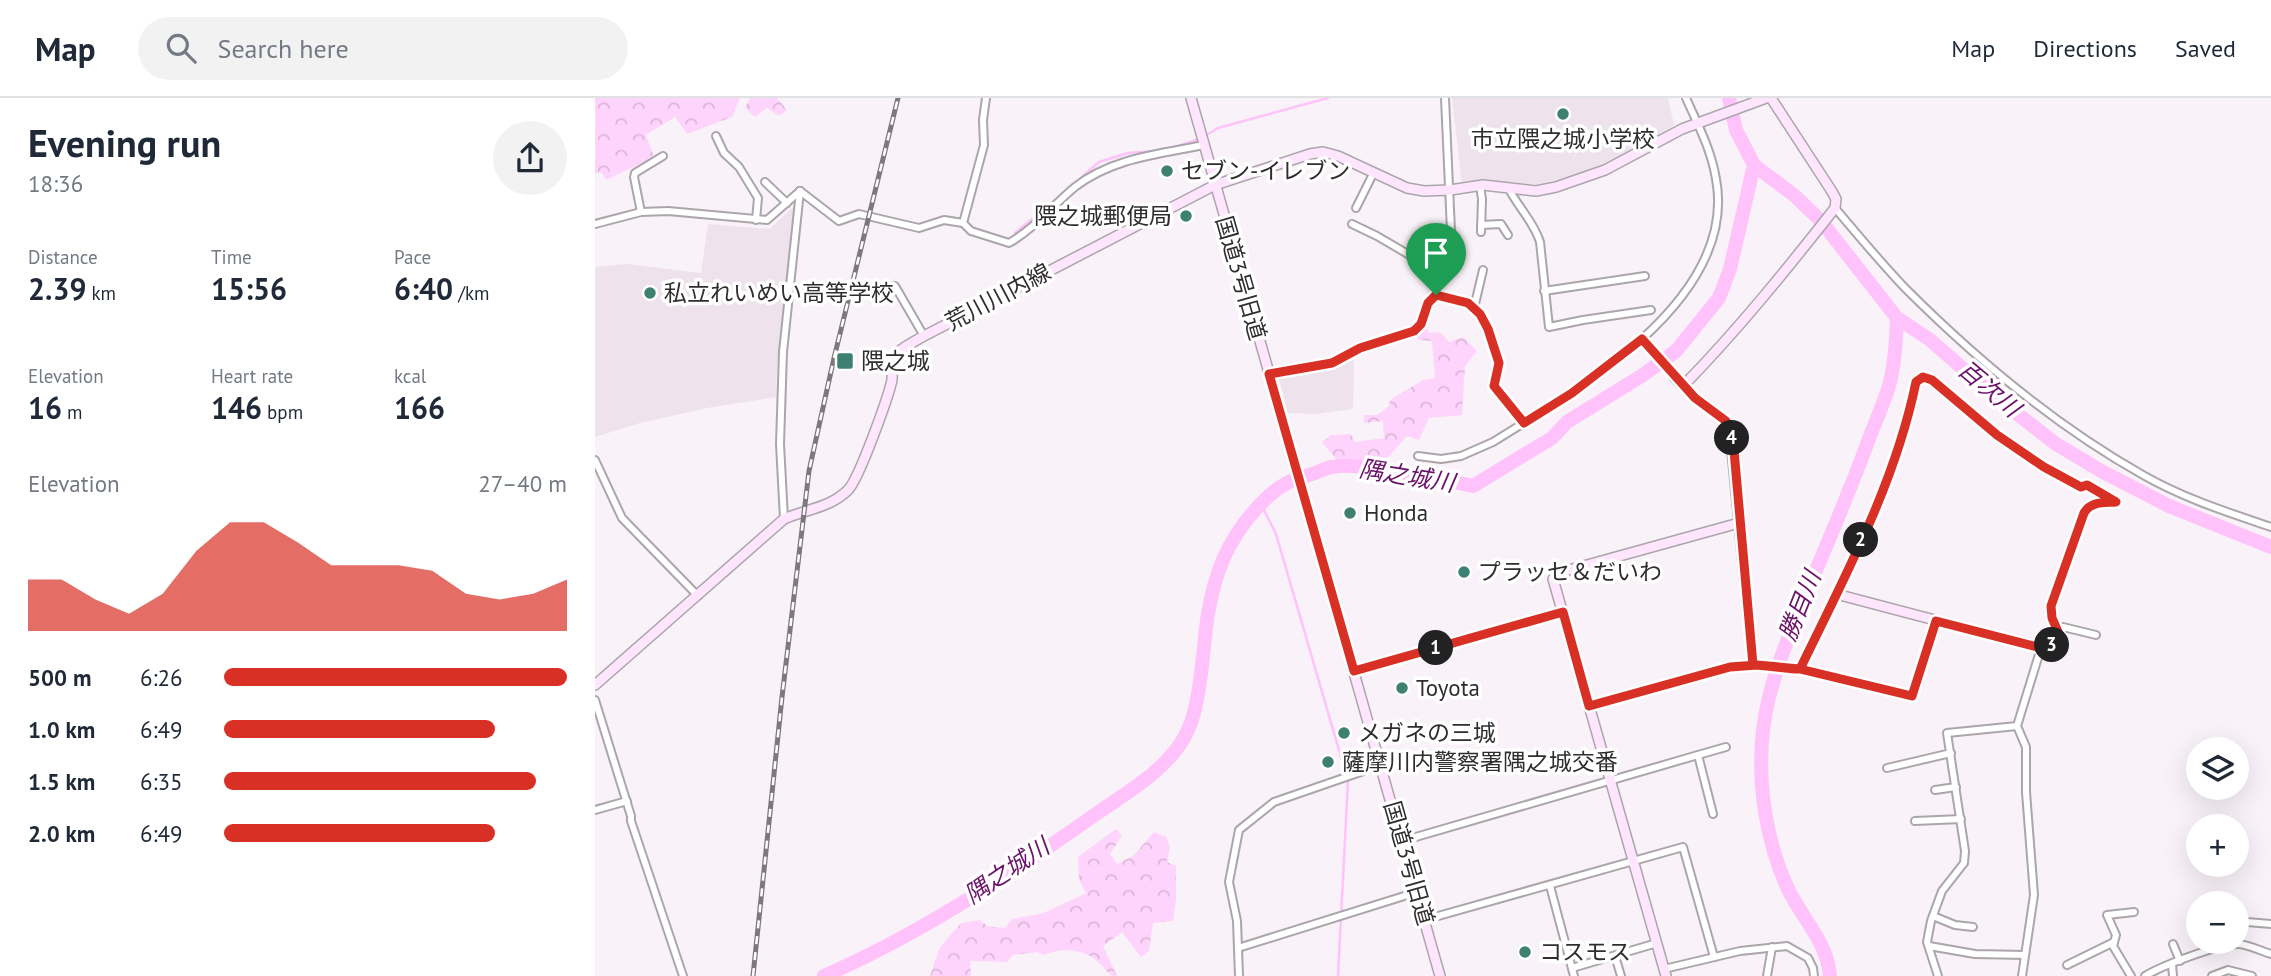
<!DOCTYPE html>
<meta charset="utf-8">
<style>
:root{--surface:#fff;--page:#f2f2f3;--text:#1f2937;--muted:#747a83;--line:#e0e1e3;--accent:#d93025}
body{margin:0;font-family:"PT Sans","Noto Sans JP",sans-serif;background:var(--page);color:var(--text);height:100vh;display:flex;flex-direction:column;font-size:26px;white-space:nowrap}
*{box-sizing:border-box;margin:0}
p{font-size:23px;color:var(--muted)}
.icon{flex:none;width:38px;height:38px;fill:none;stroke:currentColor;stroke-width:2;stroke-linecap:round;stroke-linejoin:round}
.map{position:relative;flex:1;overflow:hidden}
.drawer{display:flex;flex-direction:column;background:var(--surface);width:595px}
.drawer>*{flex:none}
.buttons{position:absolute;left:1591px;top:639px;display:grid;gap:14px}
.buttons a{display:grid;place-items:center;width:63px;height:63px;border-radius:50%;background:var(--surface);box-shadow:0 7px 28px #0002;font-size:35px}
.pin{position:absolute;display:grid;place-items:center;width:60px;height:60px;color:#fff;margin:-72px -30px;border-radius:50% 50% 50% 0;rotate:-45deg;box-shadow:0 0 7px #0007}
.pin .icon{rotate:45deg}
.km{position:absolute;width:35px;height:35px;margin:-18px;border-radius:50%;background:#222;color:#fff;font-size:19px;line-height:35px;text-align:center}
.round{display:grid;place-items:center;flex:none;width:74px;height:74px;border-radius:37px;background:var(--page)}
.overview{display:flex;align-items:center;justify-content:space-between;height:119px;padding:0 28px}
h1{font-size:38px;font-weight:700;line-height:52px}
.figures{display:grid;grid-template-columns:repeat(3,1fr);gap:10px;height:119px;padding:7px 28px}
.figures div{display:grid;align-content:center}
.figures b{font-size:30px;font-weight:700}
.figures small{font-size:19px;font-weight:400}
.figures p{font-size:19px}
.chart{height:196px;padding:14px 28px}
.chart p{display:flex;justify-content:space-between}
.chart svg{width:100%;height:126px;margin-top:7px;fill:var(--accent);opacity:.7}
ul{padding:0 28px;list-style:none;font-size:23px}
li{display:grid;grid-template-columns:112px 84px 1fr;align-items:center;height:52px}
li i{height:18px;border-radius:9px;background:var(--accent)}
header{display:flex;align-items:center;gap:42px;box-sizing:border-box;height:98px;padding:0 35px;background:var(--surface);border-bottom:2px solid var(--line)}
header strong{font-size:33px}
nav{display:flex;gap:38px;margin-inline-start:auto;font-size:24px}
.search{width:490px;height:63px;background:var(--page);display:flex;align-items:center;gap:18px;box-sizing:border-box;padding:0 24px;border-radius:38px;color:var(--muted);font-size:26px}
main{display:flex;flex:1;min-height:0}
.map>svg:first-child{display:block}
.built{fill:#eee2ed}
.forest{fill:url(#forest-crowns)}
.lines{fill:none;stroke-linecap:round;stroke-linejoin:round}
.stream{stroke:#ffc2fb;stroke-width:2.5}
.river{stroke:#ffc2fb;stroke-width:14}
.street-casing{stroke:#aba6ab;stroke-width:10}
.secondary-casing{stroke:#aba6ab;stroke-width:12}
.street{stroke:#fff;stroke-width:6}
.secondary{stroke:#ffe6fe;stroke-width:9}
.rail-casing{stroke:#7d787c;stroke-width:5}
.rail{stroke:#fff;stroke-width:2.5;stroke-dasharray:8;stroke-linecap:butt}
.route-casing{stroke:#fff;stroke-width:14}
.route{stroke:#d93025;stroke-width:9}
.poi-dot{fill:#3e8173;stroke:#fff;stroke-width:2.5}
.labels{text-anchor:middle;stroke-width:7;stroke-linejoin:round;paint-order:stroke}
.poi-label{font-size:23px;fill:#302d2f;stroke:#fff;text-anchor:start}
.street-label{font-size:23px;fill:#302d2f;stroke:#fff}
.water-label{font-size:24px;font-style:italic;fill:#6b136a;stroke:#fff}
</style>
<header>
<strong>Map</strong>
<div class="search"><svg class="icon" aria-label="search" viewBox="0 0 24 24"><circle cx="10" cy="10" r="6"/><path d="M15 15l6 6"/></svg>Search here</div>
<nav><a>Map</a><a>Directions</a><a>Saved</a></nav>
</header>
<main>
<section class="drawer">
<div class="overview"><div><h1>Evening run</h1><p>18:36</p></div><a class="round"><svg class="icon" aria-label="share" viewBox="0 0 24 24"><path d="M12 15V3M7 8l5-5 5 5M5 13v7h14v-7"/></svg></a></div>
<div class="figures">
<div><p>Distance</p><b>2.39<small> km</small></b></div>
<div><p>Time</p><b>15:56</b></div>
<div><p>Pace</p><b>6:40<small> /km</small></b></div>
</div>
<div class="figures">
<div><p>Elevation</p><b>16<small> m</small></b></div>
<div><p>Heart rate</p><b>146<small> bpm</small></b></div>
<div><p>kcal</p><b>166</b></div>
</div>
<div class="chart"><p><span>Elevation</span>27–40 m</p>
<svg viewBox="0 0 160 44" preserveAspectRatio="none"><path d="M0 44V26L10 26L20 33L30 38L40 31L50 16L60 6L70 6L80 13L90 21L100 21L110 21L120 23L130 31L140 33L150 31L160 26V44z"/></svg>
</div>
<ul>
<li><b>500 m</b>6:26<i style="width:100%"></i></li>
<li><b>1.0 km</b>6:49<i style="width:79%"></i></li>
<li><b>1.5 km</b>6:35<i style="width:91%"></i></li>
<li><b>2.0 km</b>6:49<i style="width:79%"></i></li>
</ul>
</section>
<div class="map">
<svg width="1676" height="878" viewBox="0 0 1676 878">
<defs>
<pattern id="forest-crowns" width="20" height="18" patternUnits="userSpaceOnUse" patternTransform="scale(1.75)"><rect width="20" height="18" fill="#ffd4fc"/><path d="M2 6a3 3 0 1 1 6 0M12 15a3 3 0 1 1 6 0" fill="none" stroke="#dbb6d8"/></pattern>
</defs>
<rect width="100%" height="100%" fill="#f9f2f8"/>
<g class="built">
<path d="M 857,0 L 1073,0 L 1079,27 L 1039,53 L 984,76 L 944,86 L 886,85 L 867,87 Z"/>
<path d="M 198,109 L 201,111 L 189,227 L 182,265 L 181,299 L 112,310 L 45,325 L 0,339 L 0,169 L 32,166 L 106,175 L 113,126 L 175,131 Z"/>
<path d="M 759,258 L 758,311 L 719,316 L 693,315 L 683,278 L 739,268 Z"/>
</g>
<g class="forest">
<path d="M 0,0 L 145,0 L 137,19 L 92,36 L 80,19 L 51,37 L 59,59 L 11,82 L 6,74 L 0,76 Z"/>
<path d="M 155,0 L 182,0 L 192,12 L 184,18 L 172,10 L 160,19 L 150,10 Z"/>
<path d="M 830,225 L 834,235 L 845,234 L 854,244 L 868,239 L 882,253 L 870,268 L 867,317 L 834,320 L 824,342 L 812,338 L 789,364 L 741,361 L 727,344 L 736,337 L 756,336 L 760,344 L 789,340 L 788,323 L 769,325 L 769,317 L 782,317 L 794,308 L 795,302 L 828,282 L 840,280 L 837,243 L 823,242 L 822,235 L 828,231 Z"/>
<path d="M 521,731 L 527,737 L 515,756 L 522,766 L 538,758 L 559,734 L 571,739 L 575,749 L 572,764 L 581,768 L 581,801 L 578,823 L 558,825 L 554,853 L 546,859 L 527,834 L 508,848 L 522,878 L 517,878 C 510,872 503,862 495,858 C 481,850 463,851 449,857 L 442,854 L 418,857 L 412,864 L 375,863 L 376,878 L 335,878 L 345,849 L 366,825 L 385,822 L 392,828 L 410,830 L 417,821 L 449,815 L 491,795 L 484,782 L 483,759 Z"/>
</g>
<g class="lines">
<g class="stream">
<path d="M 610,38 L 623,30 L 733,0"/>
<path d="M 577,50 L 604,41"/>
<path d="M 479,86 L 504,64 L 533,55 L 561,53"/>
<path d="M 420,135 L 469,95"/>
<path d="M 666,406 L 681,436 L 753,683 L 743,878"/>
</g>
<g class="river">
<path d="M 1159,67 L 1200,98 L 1226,123 L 1302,220 L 1334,241 L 1397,296 L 1461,346 L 1508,374 L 1574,408 L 1676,449"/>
<path d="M 229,878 C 325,836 416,776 501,716 C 531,695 570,673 589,640 C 607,610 607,551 613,516 C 620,474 632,444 660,412 C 669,402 680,391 692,385 C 700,381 709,379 717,376 C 724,374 730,370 737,369 C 754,365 773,371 789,373 C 819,378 849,381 878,388 L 957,340 L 972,324 L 1048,277 L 1081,253 L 1124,200 L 1135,171 L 1159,67 L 1141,32 L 1134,0"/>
<path d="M 1235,878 C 1233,846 1208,821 1194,793 C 1171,745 1162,685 1168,632 C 1174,584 1193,540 1211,496 C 1233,444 1256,391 1275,338 C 1281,322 1289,305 1294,288 C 1300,266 1301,243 1302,220"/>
</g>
<g class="street-casing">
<g id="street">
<path d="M 121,38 L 129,55 L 144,69 L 163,100 L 161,122"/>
<path d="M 170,84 L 192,105"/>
<path d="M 885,88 L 887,101 L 886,134"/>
<path d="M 914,91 C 923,109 939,124 945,144 L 954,229 L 988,222 L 1056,212"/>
<path d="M 205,93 L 244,123 L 264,116 L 324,130 L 349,122 L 368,125 L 376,133 L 414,145 C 439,131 458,107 480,89 C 517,60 564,56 609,47"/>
<path d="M 761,110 L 779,74"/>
<path d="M 1240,110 C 1263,137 1286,165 1310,190 C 1382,262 1459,327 1548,377 C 1588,400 1632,414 1676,429"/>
<path d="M 46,114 L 39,79 L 40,75 L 68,58"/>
<path d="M 368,125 L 389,47 L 388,22 L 391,0"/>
<path d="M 0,126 L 46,114 L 73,113 L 172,122 L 205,93"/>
<path d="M 757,126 L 782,138 L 840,172"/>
<path d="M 886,127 L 906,126 L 913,137"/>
<path d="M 286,190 L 300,188 L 329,238"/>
<path d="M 949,193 L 1050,178"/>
<path d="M 841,197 L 873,205 L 885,216 L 893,231 L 903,265 L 899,288 L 929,325"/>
<path d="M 879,210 L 888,172"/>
<path d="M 674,276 L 737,265 L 765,250 L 819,233 L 826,226 L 833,205 L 841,197 L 840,152 L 843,146 L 856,133 L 850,0"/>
<path d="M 1079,279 L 1047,241 C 1092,200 1133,145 1121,81 C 1116,51 1103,27 1091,0"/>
<path d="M 823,358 L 846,361 L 866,358 L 898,344 L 977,295 L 1047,241"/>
<path d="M 0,362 L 27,420 L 103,498"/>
<path d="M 189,421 L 185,346 L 188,254 L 205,93"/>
<path d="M 1241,496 C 1273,426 1306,360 1321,284 L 1328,279 L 1337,282 L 1402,337 L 1449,369 L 1486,389 L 1492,388 L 1521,404 C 1509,405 1496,403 1489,415 L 1456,508 L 1457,520 L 1464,536"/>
<path d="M 1205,571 L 1317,598 L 1341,523"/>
<path d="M 0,602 L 36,718 L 36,723 L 88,878"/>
<path d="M 1103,657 L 1131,649"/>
<path d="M 1292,670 L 1356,655"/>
<path d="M 1340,692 L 1361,689"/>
<path d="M 0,712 L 32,703"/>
<path d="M 1320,723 L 1366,721"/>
<path d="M 807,743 L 1103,657 L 1118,716"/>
<path d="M 955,788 L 979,878"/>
<path d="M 1338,818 L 1360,827 L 1378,829"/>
<path d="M 1642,820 L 1652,824 L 1676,826"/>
<path d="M 829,822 L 1088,749 L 1119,859"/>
<path d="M 1578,846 L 1585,863"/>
<path d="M 1334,848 L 1380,856 L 1430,857"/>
<path d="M 643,850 L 822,794"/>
<path d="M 1020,858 L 1026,878"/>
<path d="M 1577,866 L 1578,878"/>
<path d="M 1472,867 L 1519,844"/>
<path d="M 977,870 L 1062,845"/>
<path d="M 1069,871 L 1145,853 L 1192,848 L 1213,860 L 1218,870 L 1219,878"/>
<path d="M 644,878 L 642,823 L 634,784 L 644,732 L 679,704 L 786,667"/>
<path d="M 1172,878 L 1177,849"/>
<path d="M 1343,878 L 1332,844 L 1336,823 L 1347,793 L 1369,765 L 1370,753 L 1352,635 L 1422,628"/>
<path d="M 1427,878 L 1439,797 L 1431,694 L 1431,649 L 1422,628 L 1446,550 L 1457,547 L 1468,529 L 1501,537"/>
<path d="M 1536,878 L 1518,848 L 1521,837 L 1512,817 L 1539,814"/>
<path d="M 1550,878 C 1566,868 1626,845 1644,846 C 1654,847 1666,853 1676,856"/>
<path d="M 1617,878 L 1633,872 L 1657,878"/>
</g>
</g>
<g class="secondary-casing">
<g id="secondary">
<path d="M 596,0 L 845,878"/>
<path d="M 1079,279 L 1100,300 L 1131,323 L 1135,331 L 1158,567"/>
<path d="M 1088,288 C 1142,233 1192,171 1240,110 L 1241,101 L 1236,92 L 1176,0"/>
<path d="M 759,573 L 968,514"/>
<path d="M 0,587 L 189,421 C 211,411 235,410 253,392 C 264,381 293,300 297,282 C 298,273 294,263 301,256 C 308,249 320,243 329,238 L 620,87 L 715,56 L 728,54 L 743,58 L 812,90 L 829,93 L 855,92 L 888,87 L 941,93 L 961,89 L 1010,72 L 1087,31 L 1171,0"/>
<path d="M 994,608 L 1135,569 L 1162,567 L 1205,571 L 1241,496 L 1446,550"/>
<path d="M 1071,878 L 958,481 L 963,475 L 1144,425"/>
</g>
</g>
<use href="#street" class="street"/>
<use href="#secondary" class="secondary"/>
<g class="rail-casing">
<path id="rail" d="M 158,878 L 187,599 L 214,373 L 239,260 L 303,0"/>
</g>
<use href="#rail" class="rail"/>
</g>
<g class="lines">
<g class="route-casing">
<path id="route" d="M 841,197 L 833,205 L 826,226 L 819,233 L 765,250 L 737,265 L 674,276 L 759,573 L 968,514 L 994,608 L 1135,569 L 1162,567 L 1205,571 C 1250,478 1300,386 1321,284 L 1328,279 L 1337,282 L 1402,337 L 1449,369 L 1486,389 L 1492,387 L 1521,404 C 1509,405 1496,403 1489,415 L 1456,508 L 1457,520 L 1464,536 L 1457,547 L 1446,550 L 1341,523 L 1317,598 L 1205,571 L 1200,571 L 1162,567 L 1158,567 L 1138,341 L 1131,323 L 1100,300 L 1047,241 L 977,295 L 929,325 L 899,288 L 904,265 L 893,231 L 885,216 L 873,205 L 841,197"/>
</g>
<use href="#route" class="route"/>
</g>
<g class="poi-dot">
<circle cx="968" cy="16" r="7"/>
<circle cx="572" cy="73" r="7"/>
<circle cx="591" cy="118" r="7"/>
<circle cx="55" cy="195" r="7"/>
<rect x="241" y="254" width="18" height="18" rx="3.5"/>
<circle cx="755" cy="415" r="7"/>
<circle cx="869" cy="474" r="7"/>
<circle cx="807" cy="590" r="7"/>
<circle cx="749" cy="635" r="7"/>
<circle cx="733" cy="664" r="7"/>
<circle cx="930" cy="854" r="7"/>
</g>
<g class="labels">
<g class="poi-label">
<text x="968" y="49" text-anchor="middle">市立隈之城小学校</text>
<text x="586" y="81">セブン-イレブン</text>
<text x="577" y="126" text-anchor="end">隈之城郵便局</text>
<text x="69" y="203">私立れいめい高等学校</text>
<text x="266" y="271">隈之城</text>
<text x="769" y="423">Honda</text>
<text x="883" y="482">プラッセ＆だいわ</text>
<text x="821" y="598">Toyota</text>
<text x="763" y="643">メガネの三城</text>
<text x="747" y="672">薩摩川内警察署隅之城交番</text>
<text x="944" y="862">コスモス</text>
</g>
<g class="street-label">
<text transform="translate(646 180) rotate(74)" y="8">国道3号旧道</text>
<text transform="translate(403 199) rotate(-28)" y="8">荒川川内線</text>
<text transform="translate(814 765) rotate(74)" y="8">国道3号旧道</text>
</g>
<g class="water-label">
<text transform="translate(1394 291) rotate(40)" y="8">百次川</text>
<text transform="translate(812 378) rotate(9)" y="8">隅之城川</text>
<text transform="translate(1205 508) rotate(-68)" y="8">勝目川</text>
<text transform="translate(412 773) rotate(-34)" y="8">隅之城川</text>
</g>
</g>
</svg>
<div class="buttons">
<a><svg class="icon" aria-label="layers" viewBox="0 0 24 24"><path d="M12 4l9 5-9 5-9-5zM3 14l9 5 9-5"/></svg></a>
<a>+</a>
<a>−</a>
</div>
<div class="pin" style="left:841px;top:197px;background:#1e9e55"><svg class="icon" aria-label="arrive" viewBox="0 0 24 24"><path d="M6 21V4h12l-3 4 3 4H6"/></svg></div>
<b class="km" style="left:841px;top:550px">1</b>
<b class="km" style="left:1266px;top:442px">2</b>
<b class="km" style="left:1457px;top:547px">3</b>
<b class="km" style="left:1137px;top:340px">4</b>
</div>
</main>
